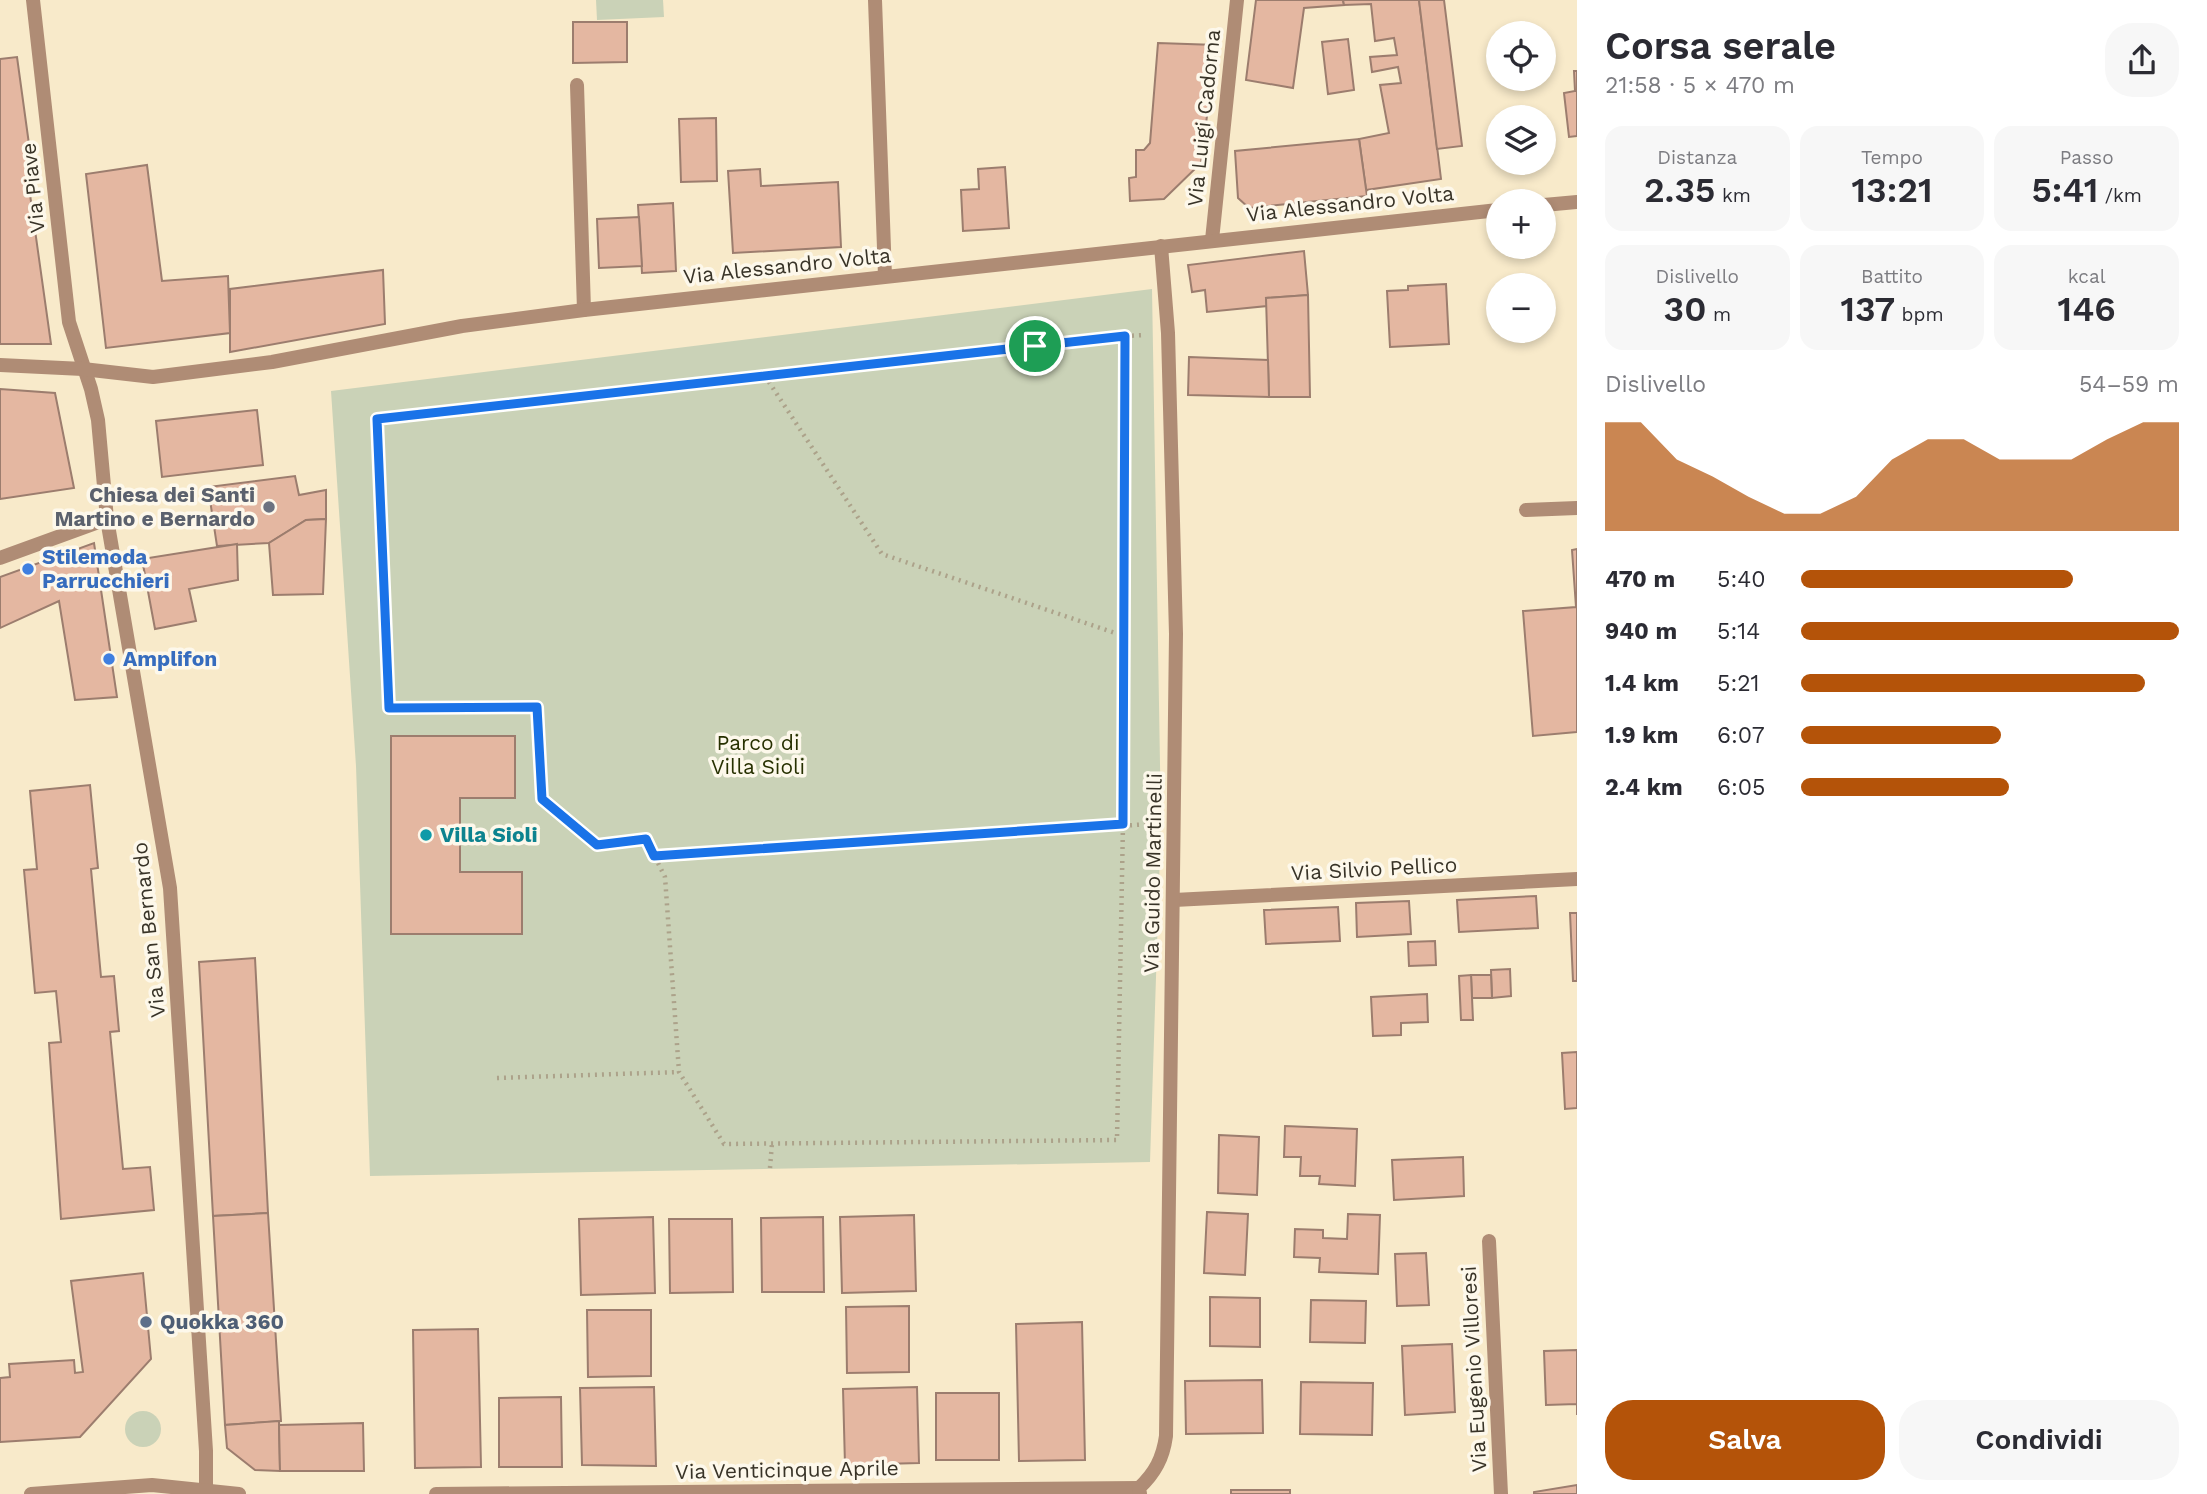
<!DOCTYPE html>
<html lang="it">
<meta charset="utf-8">
<style>
:root{--surface:#fff;--page:#f7f7f7;--text:#2b2b33;--muted:#7c7c81;--accent:#b45309}
body{margin:0;font-family:"Work Sans",sans-serif;background:var(--page);color:var(--text);height:100vh;display:flex;flex-direction:column;font-size:26px;white-space:nowrap}
*{box-sizing:border-box;margin:0}
p{font-size:23px;color:var(--muted)}
.icon{flex:none;width:38px;height:38px;fill:none;stroke:currentColor;stroke-width:2;stroke-linecap:round;stroke-linejoin:round}
.map{position:relative;flex:1;overflow:hidden}
.drawer{display:flex;flex-direction:column;background:var(--surface);width:630px}
.drawer>*{flex:none}
.fabs{position:absolute;left:1486px;top:21px;display:grid;gap:14px}
.fabs a{display:grid;place-items:center;width:70px;height:70px;border-radius:50%;background:var(--surface);box-shadow:0 4px 10px #0003;font-size:35px}
.pin{position:absolute;display:grid;place-items:center;width:60px;height:60px;color:#fff;margin:-30px;border:4px solid #fff;border-radius:50%;box-shadow:0 2px 7px #0007}
.round{display:grid;place-items:center;flex:none;width:74px;height:74px;border-radius:28px;background:var(--page)}
.overview{display:flex;align-items:center;justify-content:space-between;height:119px;padding:0 28px}
h1{font-size:38px;font-weight:600;line-height:52px}
.figures{display:grid;grid-template-columns:repeat(3,1fr);gap:10px;height:119px;padding:7px 28px}
.figures div{display:grid;align-content:center;border-radius:18px;background:var(--page);text-align:center}
.figures b{font-size:35px;font-weight:600}
.figures small{font-size:19px;font-weight:400}
.figures p{font-size:19px}
.chart{height:196px;padding:14px 28px}
.chart p{display:flex;justify-content:space-between}
.chart svg{width:100%;height:126px;margin-top:7px;fill:var(--accent);opacity:.7}
.primary-button{display:flex;gap:14px;margin-top:auto;padding:14px 28px}
.primary-button a{flex:1;height:80px;border-radius:28px;background:var(--accent);color:#fff;font-size:28px;font-weight:600;line-height:80px;text-align:center}
.primary-button a+a{background:var(--page);color:var(--text)}
ul{padding:0 28px;list-style:none;font-size:23px}
li{display:grid;grid-template-columns:112px 84px 1fr;align-items:center;height:52px}
li i{height:18px;border-radius:9px;background:var(--accent)}
main{display:flex;flex:1;min-height:0}
.map>svg:first-child{display:block}
.green{fill:#cad2b7}
.building{fill:#e4b7a1;stroke:#9c7d6e;stroke-width:2}
.lines{fill:none;stroke-linecap:round;stroke-linejoin:round}
.path{stroke:#aca28a;stroke-width:4.5;stroke-dasharray:2 5;stroke-linecap:butt}
.service{stroke:#af8c75;stroke-width:14}
.minor{stroke:#af8c75;stroke-width:14}
.tertiary{stroke:#af8c75;stroke-width:14}
.route-casing{stroke:#fff;stroke-width:14}
.route{stroke:#1a73e8;stroke-width:9}
.worship-dot{fill:#6b7280;stroke:#fdf8eb;stroke-width:2.5}
.shop-dot{fill:#3f7fe0;stroke:#fdf8eb;stroke-width:2.5}
.culture-dot{fill:#0f9aa8;stroke:#fdf8eb;stroke-width:2.5}
.service-dot{fill:#5c6f8a;stroke:#fdf8eb;stroke-width:2.5}
.labels{text-anchor:middle;stroke-width:7;stroke-linejoin:round;paint-order:stroke}
.street-label{font-size:21px;fill:#383327;stroke:#fdf8eb}
.worship-label{font-size:21px;font-weight:bold;fill:#5b616d;stroke:#fdf8eb;text-anchor:end}
.shop-label{font-size:21px;font-weight:bold;fill:#366cbe;stroke:#fdf8eb;text-anchor:start}
.park-label{font-size:21px;fill:#273000;stroke:#fdf8eb}
.culture-label{font-size:21px;font-weight:bold;fill:#0d838f;stroke:#fdf8eb;text-anchor:start}
.service-label{font-size:21px;font-weight:bold;fill:#4e5e75;stroke:#fdf8eb;text-anchor:start}
</style>
<main>
<div class="map">
<svg width="1577" height="1494" viewBox="0 0 1577 1494">
<rect width="100%" height="100%" fill="#f8eaca"/>
<g class="green">
<path d="M 596,0 L 663,0 L 664,17 L 597,20 Z"/>
<path d="M 1152,289 L 1161,823 L 1150,1162 L 370,1176 L 356,766 L 331,391 Z"/>
<circle cx="143" cy="1429" r="18"/>
</g>
<g class="building">
<path d="M 1256,0 L 1343,0 L 1344,5 L 1304,8 L 1293,88 L 1246,80 Z"/>
<path d="M 1343,0 L 1419,0 L 1441,179 L 1366,190 L 1359,139 L 1389,133 L 1380,85 L 1401,83 L 1398,67 L 1372,72 L 1370,57 L 1397,55 L 1394,38 L 1375,41 L 1371,4 L 1344,5 Z"/>
<path d="M 1419,0 L 1444,0 L 1462,146 L 1437,149 Z"/>
<path d="M 573,22 L 627,22 L 627,62 L 573,63 Z"/>
<path d="M 1348,39 L 1354,90 L 1328,94 L 1322,42 Z"/>
<path d="M 1158,43 L 1216,45 L 1201,163 L 1164,199 L 1130,201 L 1129,178 L 1136,177 L 1136,150 L 1144,150 L 1150,143 Z"/>
<path d="M 17,57 L 32,166 L 26,166 L 51,344 L 0,344 L 0,59 Z"/>
<path d="M 1574,71 L 1577,71 L 1577,136 L 1569,137 L 1564,93 L 1575,91 Z"/>
<path d="M 716,118 L 717,181 L 681,182 L 679,119 Z"/>
<path d="M 1359,139 L 1367,196 L 1249,208 L 1238,198 L 1235,151 Z"/>
<path d="M 147,165 L 162,281 L 228,276 L 230,333 L 106,348 L 86,174 Z"/>
<path d="M 1005,167 L 1009,228 L 963,231 L 961,190 L 979,189 L 978,169 Z"/>
<path d="M 760,169 L 761,186 L 838,182 L 841,247 L 733,253 L 728,171 Z"/>
<path d="M 673,203 L 676,271 L 642,273 L 638,205 Z"/>
<path d="M 639,217 L 642,266 L 599,268 L 597,219 Z"/>
<path d="M 1304,251 L 1308,295 L 1266,298 L 1267,306 L 1207,312 L 1205,290 L 1192,292 L 1188,265 Z"/>
<path d="M 383,270 L 385,324 L 230,352 L 230,289 Z"/>
<path d="M 1446,284 L 1449,344 L 1390,347 L 1387,291 L 1408,290 L 1408,286 Z"/>
<path d="M 1308,295 L 1310,397 L 1269,397 L 1266,298 Z"/>
<path d="M 1189,357 L 1268,360 L 1269,397 L 1188,395 Z"/>
<path d="M 0,389 L 55,393 L 74,488 L 0,499 Z"/>
<path d="M 257,410 L 263,465 L 162,477 L 156,421 Z"/>
<path d="M 295,476 L 299,495 L 326,490 L 326,519 L 306,520 L 269,543 L 217,546 L 208,487 Z"/>
<path d="M 326,519 L 323,594 L 273,595 L 269,543 L 306,520 Z"/>
<path d="M 94,543 L 117,697 L 75,700 L 59,601 L 0,628 L 0,577 Z"/>
<path d="M 237,544 L 238,580 L 189,589 L 196,621 L 155,629 L 142,559 Z"/>
<path d="M 1577,549 L 1577,732 L 1533,736 L 1523,611 L 1576,607 L 1572,550 Z"/>
<path d="M 391,736 L 515,736 L 515,798 L 460,798 L 460,872 L 522,872 L 522,934 L 391,934 Z"/>
<path d="M 90,785 L 98,868 L 91,869 L 101,977 L 114,976 L 119,1031 L 110,1032 L 123,1169 L 150,1167 L 154,1210 L 61,1219 L 49,1043 L 61,1042 L 56,991 L 35,993 L 24,870 L 37,869 L 30,791 Z"/>
<path d="M 1536,896 L 1538,928 L 1459,932 L 1457,900 Z"/>
<path d="M 1409,901 L 1411,934 L 1357,937 L 1356,903 Z"/>
<path d="M 1338,907 L 1340,941 L 1266,944 L 1264,910 Z"/>
<path d="M 1570,913 L 1577,913 L 1577,981 L 1573,981 Z"/>
<path d="M 1435,941 L 1436,965 L 1409,966 L 1408,942 Z"/>
<path d="M 255,958 L 268,1213 L 213,1216 L 199,962 Z"/>
<path d="M 1510,969 L 1511,996 L 1492,998 L 1491,970 Z"/>
<path d="M 1471,975 L 1491,975 L 1492,998 L 1472,998 Z"/>
<path d="M 1471,975 L 1473,1020 L 1461,1020 L 1459,976 Z"/>
<path d="M 1427,994 L 1428,1022 L 1401,1023 L 1401,1035 L 1373,1036 L 1371,997 Z"/>
<path d="M 1577,1052 L 1577,1108 L 1565,1109 L 1562,1053 Z"/>
<path d="M 1285,1126 L 1357,1129 L 1355,1186 L 1319,1184 L 1320,1176 L 1300,1176 L 1301,1157 L 1284,1157 Z"/>
<path d="M 1219,1135 L 1259,1137 L 1257,1195 L 1218,1193 Z"/>
<path d="M 1463,1157 L 1464,1196 L 1394,1200 L 1392,1160 Z"/>
<path d="M 1207,1212 L 1248,1214 L 1245,1275 L 1204,1273 Z"/>
<path d="M 268,1213 L 281,1421 L 225,1425 L 213,1216 Z"/>
<path d="M 1348,1214 L 1380,1215 L 1378,1274 L 1319,1272 L 1320,1258 L 1294,1257 L 1295,1229 L 1323,1230 L 1323,1238 L 1347,1239 Z"/>
<path d="M 914,1215 L 916,1291 L 842,1293 L 840,1217 Z"/>
<path d="M 653,1217 L 655,1293 L 581,1295 L 579,1219 Z"/>
<path d="M 823,1217 L 824,1292 L 762,1292 L 761,1218 Z"/>
<path d="M 669,1219 L 732,1219 L 733,1292 L 670,1293 Z"/>
<path d="M 1426,1253 L 1429,1305 L 1397,1306 L 1395,1254 Z"/>
<path d="M 143,1273 L 151,1359 L 80,1437 L 0,1442 L 0,1378 L 10,1377 L 9,1364 L 74,1360 L 75,1373 L 83,1372 L 71,1281 Z"/>
<path d="M 1210,1297 L 1260,1298 L 1260,1347 L 1210,1346 Z"/>
<path d="M 1311,1300 L 1366,1301 L 1365,1343 L 1310,1342 Z"/>
<path d="M 909,1306 L 909,1372 L 847,1373 L 846,1307 Z"/>
<path d="M 587,1310 L 651,1310 L 651,1376 L 588,1377 Z"/>
<path d="M 1082,1322 L 1085,1460 L 1019,1461 L 1016,1324 Z"/>
<path d="M 478,1329 L 481,1467 L 415,1468 L 413,1330 Z"/>
<path d="M 1452,1344 L 1455,1412 L 1405,1415 L 1402,1346 Z"/>
<path d="M 1577,1350 L 1577,1415 L 1577,1404 L 1546,1405 L 1544,1351 Z"/>
<path d="M 1262,1380 L 1263,1433 L 1186,1434 L 1185,1381 Z"/>
<path d="M 1301,1382 L 1373,1383 L 1372,1435 L 1300,1434 Z"/>
<path d="M 654,1387 L 656,1466 L 582,1465 L 580,1388 Z"/>
<path d="M 917,1387 L 919,1463 L 845,1465 L 843,1389 Z"/>
<rect x="936" y="1393" width="63" height="67"/>
<path d="M 561,1397 L 562,1467 L 499,1467 L 499,1398 Z"/>
<path d="M 279,1421 L 280,1471 L 255,1470 L 227,1448 L 225,1425 Z"/>
<path d="M 363,1423 L 364,1471 L 280,1471 L 279,1425 Z"/>
<path d="M 1577,1485 L 1577,1494 L 1534,1494 L 1534,1492 Z"/>
<rect x="1231" y="1490" width="59" height="4"/>
</g>
<g class="lines">
<g class="path">
<path d="M 1125,336 L 1123,824 L 1117,1140 L 724,1144 L 679,1072 L 665,877 L 646,839 L 597,845 L 542,799 L 537,707 L 389,708 L 377,419 Z"/>
<path d="M 1125,336 L 1145,335"/>
<path d="M 765,376 L 882,554 L 1124,636"/>
<path d="M 655,856 L 1150,824"/>
<path d="M 497,1078 L 679,1072"/>
<path d="M 770,1168 L 772,1143"/>
</g>
<g class="service">
<path d="M 577,85 L 584,310"/>
<path d="M 1526,510 L 1577,508"/>
</g>
<g class="minor">
<path d="M 33,0 L 69,322 L 91,389 L 98,420 L 107,519 L 170,888 L 206,1451 L 206,1494"/>
<path d="M 875,0 L 885,276"/>
<path d="M 1212,240 L 1237,0"/>
<path d="M 0,558 L 107,519"/>
<path d="M 1174,900 L 1577,879"/>
<path d="M 1489,1241 L 1501,1494"/>
<path d="M 31,1494 L 152,1485 L 239,1494"/>
<path d="M 436,1494 L 1139,1488"/>
<path d="M 1140,1494 L 1139,1488 C 1155,1473 1163,1458 1166,1436 L 1176,634 L 1168,333 L 1161,246"/>
</g>
<g class="tertiary">
<path d="M 1544,205 L 1577,202"/>
<path d="M 0,365 L 83,369 L 153,377 L 272,362 L 462,326 L 584,310 L 1498,210"/>
</g>
</g>
<g class="lines">
<g class="route-casing">
<path id="route" d="M 1125,336 L 1123,824 L 654,856 L 646,839 L 597,845 L 542,799 L 537,707 L 389,708 L 377,419 Z"/>
</g>
<use href="#route" class="route"/>
</g>
<circle class="worship-dot" cx="269" cy="507" r="7"/>
<g class="shop-dot">
<circle cx="28" cy="569" r="7"/>
<circle cx="109" cy="659" r="7"/>
</g>
<circle class="culture-dot" cx="426" cy="835" r="7"/>
<circle class="service-dot" cx="146" cy="1322" r="7"/>
<g class="labels">
<g class="street-label">
<text transform="translate(1204 118) rotate(-84)" y="7">Via Luigi Cadorna</text>
<text transform="translate(33 188) rotate(-96)" y="7">Via Piave</text>
<text transform="translate(1350 204) rotate(-6)" y="7">Via Alessandro Volta</text>
<text transform="translate(787 266) rotate(-6)" y="7">Via Alessandro Volta</text>
<text transform="translate(1374 869) rotate(-3)" y="7">Via Silvio Pellico</text>
<text transform="translate(1153 873) rotate(-89)" y="7">Via Guido Martinelli</text>
<text transform="translate(149 930) rotate(-96)" y="7">Via San Bernardo</text>
<text transform="translate(1474 1369) rotate(-93)" y="7">Via Eugenio Villoresi</text>
<text transform="translate(787 1470) rotate(-1)" y="7">Via Venticinque Aprile</text>
</g>
<g class="worship-label">
<text x="255" y="502">Chiesa dei Santi<tspan x="255" dy="24">Martino e Bernardo</tspan></text>
</g>
<g class="shop-label">
<text x="42" y="564">Stilemoda<tspan x="42" dy="24">Parrucchieri</tspan></text>
<text x="123" y="666">Amplifon</text>
</g>
<g class="park-label">
<text x="758" y="750">Parco di<tspan x="758" dy="24">Villa Sioli</tspan></text>
</g>
<g class="culture-label">
<text x="440" y="842">Villa Sioli</text>
</g>
<g class="service-label">
<text x="160" y="1329">Quokka 360</text>
</g>
</g>
</svg>
<div class="fabs">
<a><svg class="icon" aria-label="locate" viewBox="0 0 24 24"><circle cx="12" cy="12" r="6"/><path d="M12 2v4M12 18v4M2 12h4M18 12h4"/></svg></a>
<a><svg class="icon" aria-label="layers" viewBox="0 0 24 24"><path d="M12 4l9 5-9 5-9-5zM3 14l9 5 9-5"/></svg></a>
<a>+</a>
<a>−</a>
</div>
<div class="pin" style="left:1035px;top:346px;background:#1e9e55"><svg class="icon" aria-label="arrive" viewBox="0 0 24 24"><path d="M6 21V4h12l-3 4 3 4H6"/></svg></div>
</div>
<section class="drawer">
<div class="overview"><div><h1>Corsa serale</h1><p>21:58 · 5 × 470 m</p></div><a class="round"><svg class="icon" aria-label="share" viewBox="0 0 24 24"><path d="M12 15V3M7 8l5-5 5 5M5 13v7h14v-7"/></svg></a></div>
<div class="figures">
<div><p>Distanza</p><b>2.35<small> km</small></b></div>
<div><p>Tempo</p><b>13:21</b></div>
<div><p>Passo</p><b>5:41<small> /km</small></b></div>
</div>
<div class="figures">
<div><p>Dislivello</p><b>30<small> m</small></b></div>
<div><p>Battito</p><b>137<small> bpm</small></b></div>
<div><p>kcal</p><b>146</b></div>
</div>
<div class="chart"><p><span>Dislivello</span>54–59 m</p>
<svg viewBox="0 0 160 44" preserveAspectRatio="none"><path d="M0 44V6L10 6L20 19L30 25L40 32L50 38L60 38L70 32L80 19L90 12L100 12L110 19L120 19L130 19L140 12L150 6L160 6V44z"/></svg>
</div>
<ul>
<li><b>470 m</b>5:40<i style="width:72%"></i></li>
<li><b>940 m</b>5:14<i style="width:100%"></i></li>
<li><b>1.4 km</b>5:21<i style="width:91%"></i></li>
<li><b>1.9 km</b>6:07<i style="width:53%"></i></li>
<li><b>2.4 km</b>6:05<i style="width:55%"></i></li>
</ul>
<div class="primary-button"><a>Salva</a><a>Condividi</a></div>
</section>
</main>
